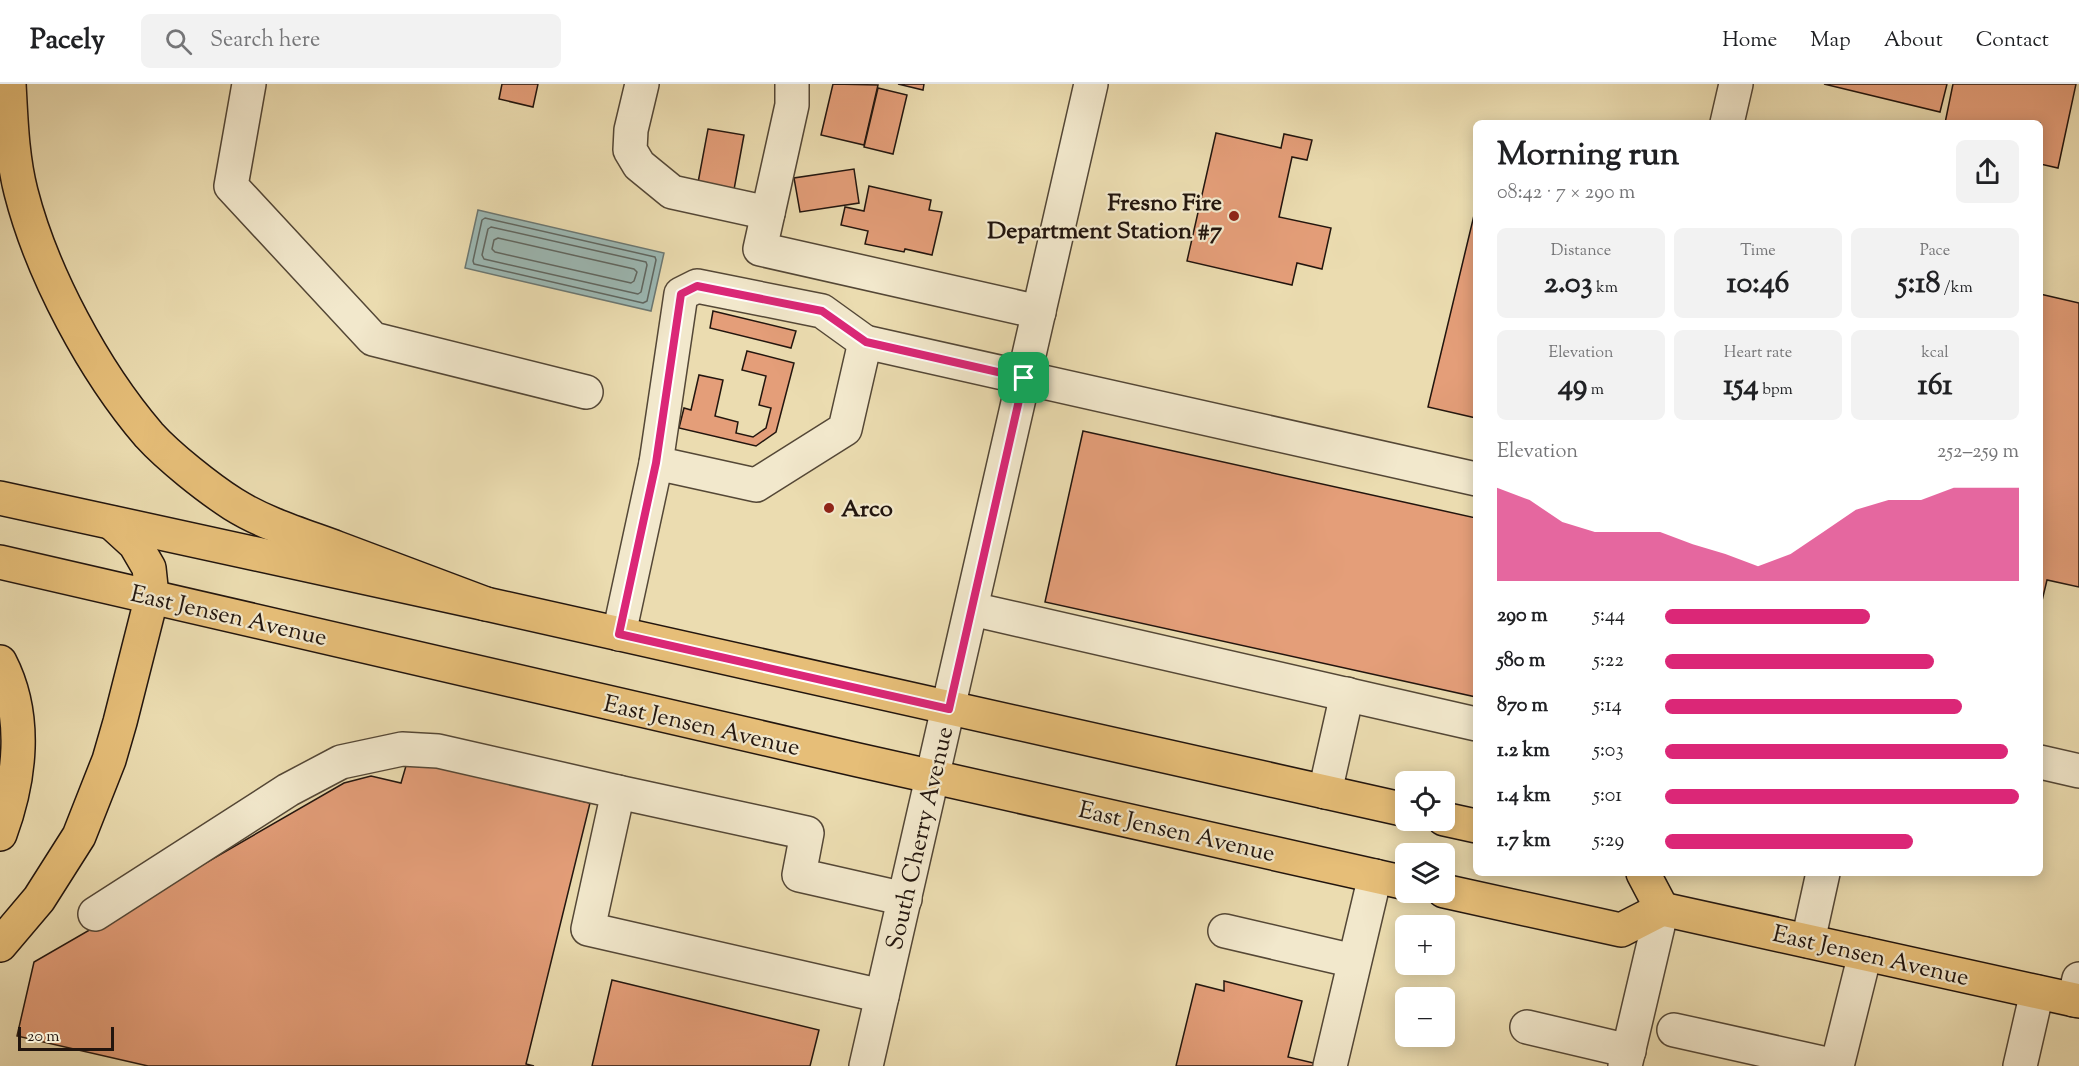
<!DOCTYPE html>
<meta charset="utf-8">
<style>
:root{--surface:#fff;--page:#f2f2f2;--text:#202124;--muted:#757577;--line:#e0e0e0;--accent:#db2777}
body{margin:0;font-family:"Sorts Mill Goudy",serif;background:var(--page);color:var(--text);height:100vh;display:flex;flex-direction:column;font-size:22px;white-space:nowrap}
*{box-sizing:border-box;margin:0}
p{font-size:20px;color:var(--muted)}
.icon{flex:none;width:33px;height:33px;fill:none;stroke:currentColor;stroke-width:2;stroke-linecap:round;stroke-linejoin:round}
.map{position:relative;flex:1;overflow:hidden}
.sheet{position:absolute;left:1473px;top:36px;width:570px;height:756px;display:flex;flex-direction:column;background:var(--surface);border-radius:9px;box-shadow:0 3px 15px #0003}
.sheet>*{flex:none}
.controls{position:absolute;left:1395px;top:687px;display:grid;gap:12px}
.controls a{display:grid;place-items:center;width:60px;height:60px;border-radius:9px;background:var(--surface);box-shadow:0 3px 15px #0003;font-size:30px}
.scale{position:absolute;left:18px;bottom:15px;width:96px;box-sizing:border-box;padding-left:6px;border:3px solid #22150e;border-top:0;font-size:16px;line-height:21px;white-space:nowrap;color:#22150e;-webkit-text-stroke:4px #f2e8cc;paint-order:stroke}
.pin{position:absolute;display:grid;place-items:center;width:51px;height:51px;color:#fff;margin:-26px;border-radius:12px;box-shadow:0 3px 9px #0006}
.round{display:grid;place-items:center;flex:none;width:63px;height:63px;border-radius:9px;background:var(--page)}
.head{display:flex;align-items:center;justify-content:space-between;height:102px;padding:0 24px}
h1{font-size:33px;font-weight:800;line-height:45px}
.metrics{display:grid;grid-template-columns:repeat(3,1fr);gap:9px;height:102px;padding:6px 24px}
.metrics div{display:grid;align-content:center;border-radius:9px;background:var(--page);text-align:center}
.metrics b{font-size:30px;font-weight:800}
.metrics small{font-size:16px;font-weight:400}
.metrics p{font-size:16px}
.chart{height:168px;padding:12px 24px}
.chart p{display:flex;justify-content:space-between}
.chart svg{width:100%;height:108px;margin-top:6px;fill:var(--accent);opacity:.7}
ul{padding:0 24px;list-style:none;font-size:20px}
li{display:grid;grid-template-columns:96px 72px 1fr;align-items:center;height:45px}
li i{height:15px;border-radius:8px;background:var(--accent)}
header{display:flex;align-items:center;gap:36px;box-sizing:border-box;height:84px;padding:0 30px;background:var(--surface);border-bottom:2px solid var(--line)}
header strong{font-size:28px}
nav{display:flex;gap:33px;margin-inline-start:auto;font-size:21px}
.search{width:420px;height:54px;background:var(--page);display:flex;align-items:center;gap:15px;box-sizing:border-box;padding:0 21px;border-radius:9px;color:var(--muted);font-size:22px}
.map>svg:first-child{display:block}
.water{fill:#9cb9b5;stroke:#6b7772;stroke-width:1.5}
.lines{fill:none;stroke-linecap:round;stroke-linejoin:round}
.shore{stroke:#5f6762;stroke-width:1.5}
.building{fill:#e49e79;stroke:#22150e;stroke-width:1.5}
.minor-casing{stroke:#544736;stroke-width:36}
.major-casing{stroke:#22150e;stroke-width:36}
.highway-casing{stroke:#22150e;stroke-width:36}
.minor{stroke:#f2e8cc;stroke-width:33}
.major{stroke:#e6be78;stroke-width:33}
.highway{stroke:#e6be78;stroke-width:33}
.route-casing{stroke:#fff;stroke-width:12}
.route{stroke:#db2777;stroke-width:8}
.poi-dot{fill:#8f2418;stroke:#f2e8cc;stroke-width:2}
.labels{text-anchor:middle;stroke-width:4.5;stroke-linejoin:round;paint-order:stroke}
.poi-label{font-size:24px;font-weight:bold;fill:#22150e;stroke:#f2e8cc;text-anchor:end}
.street-label{font-size:24px;fill:#22150e;stroke:#f2e8cc}
</style>
<header>
<strong>Pacely</strong>
<div class="search"><svg class="icon" aria-label="search" viewBox="0 0 24 24"><circle cx="10" cy="10" r="6"/><path d="M15 15l6 6"/></svg>Search here</div>
<nav><a>Home</a><a>Map</a><a>About</a><a>Contact</a></nav>
</header>
<div class="map">
<svg width="2079" height="982" viewBox="0 0 2079 982">
<rect width="100%" height="100%" fill="#ebdcb0"/>
<filter id="stains"><feTurbulence type="fractalNoise" baseFrequency=".00333" numOctaves="4"/><feColorMatrix values="0 0 0 0 .2 0 0 0 0 .09 0 0 0 0 .02 0 0 0 .5 -.17"/></filter>
<radialGradient id="worn" r=".72"><stop offset=".6" stop-color="#630" stop-opacity="0"/><stop offset="1" stop-color="#630" stop-opacity=".3"/></radialGradient>
<path class="water" d="M 478,126 L 664,169 L 651,227 L 465,184 Z"/>
<g class="lines">
<g class="shore">
<path d="M 485,134 L 655,173 L 656,176 L 647,217 L 643,219 L 474,180 L 473,177 L 482,136 Z"/>
<path d="M 491,143 L 646,178 L 647,181 L 641,208 L 638,210 L 484,175 L 482,171 L 488,145 Z"/>
<path d="M 498,154 L 634,185 L 637,188 L 634,197 L 631,199 L 495,168 L 492,165 L 494,156 Z"/>
</g>
</g>
<g class="building">
<path d="M 502,0 L 538,0 L 533,23 L 499,15 Z"/>
<path d="M 833,0 L 878,1 L 864,61 L 821,51 Z"/>
<path d="M 898,0 L 924,0 L 923,6 Z"/>
<path d="M 1824,0 L 1947,0 L 1940,28 Z"/>
<path d="M 1953,0 L 2076,0 L 2058,84 L 2040,80 L 2040,39 L 1945,39 Z"/>
<path d="M 878,4 L 907,11 L 893,70 L 864,63 Z"/>
<path d="M 708,45 L 744,51 L 733,111 L 697,104 Z"/>
<path d="M 1216,49 L 1281,64 L 1284,50 L 1312,56 L 1307,76 L 1292,73 L 1279,133 L 1331,144 L 1322,185 L 1297,179 L 1292,201 L 1187,177 Z"/>
<path d="M 854,85 L 859,119 L 800,128 L 794,94 Z"/>
<path d="M 869,102 L 931,116 L 929,126 L 942,128 L 932,171 L 905,165 L 904,168 L 865,160 L 868,147 L 841,141 L 845,123 L 864,127 Z"/>
<path d="M 1476,123 L 1476,334 L 1428,323 Z"/>
<path d="M 2040,210 L 2079,219 L 2079,503 L 2047,496 L 2040,525 Z"/>
<path d="M 713,227 L 796,247 L 791,264 L 710,244 Z"/>
<path d="M 747,267 L 794,279 L 776,348 L 756,362 L 679,344 L 684,324 L 691,326 L 699,291 L 723,296 L 715,332 L 738,338 L 736,349 L 753,353 L 766,344 L 771,324 L 759,321 L 766,292 L 742,286 Z"/>
<path d="M 1083,347 L 1476,434 L 1476,613 L 1045,518 Z"/>
<path d="M 408,675 L 590,719 L 526,980 L 534,982 L 148,982 L 17,952 L 34,878 L 344,699 L 371,692 L 401,699 Z"/>
<path d="M 612,896 L 819,946 L 810,982 L 592,982 Z"/>
<path d="M 1224,897 L 1302,917 L 1288,973 L 1326,982 L 1176,982 L 1196,900 L 1224,907 Z"/>
</g>
<g class="lines">
<g class="minor-casing">
<g id="minor">
<path d="M 249,0 L 231,102 L 373,255 L 586,308"/>
<path d="M 642,0 L 631,46 L 630,66 L 639,81 L 672,108 L 768,129"/>
<path d="M 792,0 L 792,21 L 760,165 L 1039,228"/>
<path d="M 1727,39 L 1736,0"/>
<path d="M 656,379 L 681,210 L 697,202 L 822,227 L 865,258"/>
<path d="M 972,525 L 1476,640"/>
<path d="M 619,550 L 656,379 L 756,401 L 845,345 L 865,258 L 1476,395"/>
<path d="M 2040,678 L 2079,687"/>
<path d="M 618,708 L 807,749 L 799,791 L 905,815"/>
<path d="M 1325,708 L 1347,610"/>
<path d="M 95,830 L 288,706 L 341,678 L 402,665 L 438,667 L 618,708 L 588,845 L 882,912"/>
<path d="M 1225,847 L 1354,877"/>
<path d="M 1808,857 L 1823,789"/>
<path d="M 2074,916 L 2079,895"/>
<path d="M 1527,943 L 1629,967"/>
<path d="M 1674,946 L 1836,982"/>
<path d="M 866,982 L 1091,0"/>
<path d="M 1330,982 L 1375,792"/>
<path d="M 1625,982 L 1662,825"/>
<path d="M 1837,982 L 1865,870"/>
<path d="M 2020,982 L 2037,908"/>
</g>
</g>
<g class="major-casing">
<g id="major">
<path d="M 0,414 L 486,520 L 1406,726"/>
<path d="M 0,478 L 858,676 L 1406,799"/>
<path d="M 1444,735 L 1476,742"/>
<path d="M 1643,789 L 1662,825"/>
<path d="M 1444,807 L 1621,846 L 1662,825 L 2079,917"/>
</g>
</g>
<g class="highway-casing">
<g id="highway">
<path d="M 9,0 C 11,36 12,73 21,108 C 42,190 94,287 149,351 C 169,373 208,404 233,420 C 265,440 302,451 337,464 C 387,483 436,501 486,520"/>
<path d="M 0,578 C 28,632 20,696 0,750"/>
<path d="M 0,861 L 39,815 L 79,752 L 109,676 L 120,638 L 152,512 L 149,484 L 135,460 L 112,439"/>
</g>
</g>
<use href="#minor" class="minor"/>
<use href="#major" class="major"/>
<use href="#highway" class="highway"/>
</g>
<g class="lines">
<g class="route-casing">
<path id="route" d="M 697,202 L 822,227 L 866,258 L 1024,294 L 949,625 L 619,550 L 656,379 L 681,210 Z"/>
</g>
<use href="#route" class="route"/>
</g>
<g class="poi-dot">
<circle cx="1234" cy="132" r="6"/>
<circle cx="829" cy="424" r="6"/>
</g>
<g class="labels">
<g class="poi-label">
<text x="1222" y="126">Fresno Fire<tspan x="1222" dy="28">Department Station #7</tspan></text>
<text x="841" y="432" text-anchor="start">Arco</text>
</g>
<g class="street-label">
<text transform="translate(229 531) rotate(13)" y="8">East Jensen Avenue</text>
<text transform="translate(702 641) rotate(13)" y="8">East Jensen Avenue</text>
<text transform="translate(1177 747) rotate(13)" y="8">East Jensen Avenue</text>
<text transform="translate(919 754) rotate(-77)" y="8">South Cherry Avenue</text>
<text transform="translate(1871 871) rotate(13)" y="8">East Jensen Avenue</text>
</g>
</g>
<rect width="100%" height="100%" filter="url(#stains)"/>
<rect width="100%" height="100%" fill="url(#worn)"/>
</svg>
<div class="controls">
<a><svg class="icon" aria-label="locate" viewBox="0 0 24 24"><circle cx="12" cy="12" r="6"/><path d="M12 2v4M12 18v4M2 12h4M18 12h4"/></svg></a>
<a><svg class="icon" aria-label="layers" viewBox="0 0 24 24"><path d="M12 4l9 5-9 5-9-5zM3 14l9 5 9-5"/></svg></a>
<a>+</a>
<a>−</a>
</div>
<div class="scale">20 m</div>
<div class="pin" style="left:1024px;top:294px;background:#1e9e55"><svg class="icon" aria-label="arrive" viewBox="0 0 24 24"><path d="M6 21V4h12l-3 4 3 4H6"/></svg></div>
<section class="sheet">
<div class="head"><div><h1>Morning run</h1><p>08:42 · 7 × 290 m</p></div><a class="round"><svg class="icon" aria-label="share" viewBox="0 0 24 24"><path d="M12 15V3M7 8l5-5 5 5M5 13v7h14v-7"/></svg></a></div>
<div class="metrics">
<div><p>Distance</p><b>2.03<small> km</small></b></div>
<div><p>Time</p><b>10:46</b></div>
<div><p>Pace</p><b>5:18<small> /km</small></b></div>
</div>
<div class="metrics">
<div><p>Elevation</p><b>49<small> m</small></b></div>
<div><p>Heart rate</p><b>154<small> bpm</small></b></div>
<div><p>kcal</p><b>161</b></div>
</div>
<div class="chart"><p><span>Elevation</span>252–259 m</p>
<svg viewBox="0 0 160 44" preserveAspectRatio="none"><path d="M0 44V6L10 11L20 20L30 24L40 24L50 24L60 29L70 33L80 38L90 33L100 24L110 15L120 11L130 11L140 6L150 6L160 6V44z"/></svg>
</div>
<ul>
<li><b>290 m</b>5:44<i style="width:58%"></i></li>
<li><b>580 m</b>5:22<i style="width:76%"></i></li>
<li><b>870 m</b>5:14<i style="width:84%"></i></li>
<li><b>1.2 km</b>5:03<i style="width:97%"></i></li>
<li><b>1.4 km</b>5:01<i style="width:100%"></i></li>
<li><b>1.7 km</b>5:29<i style="width:70%"></i></li>
</ul>
</section>
</div>
